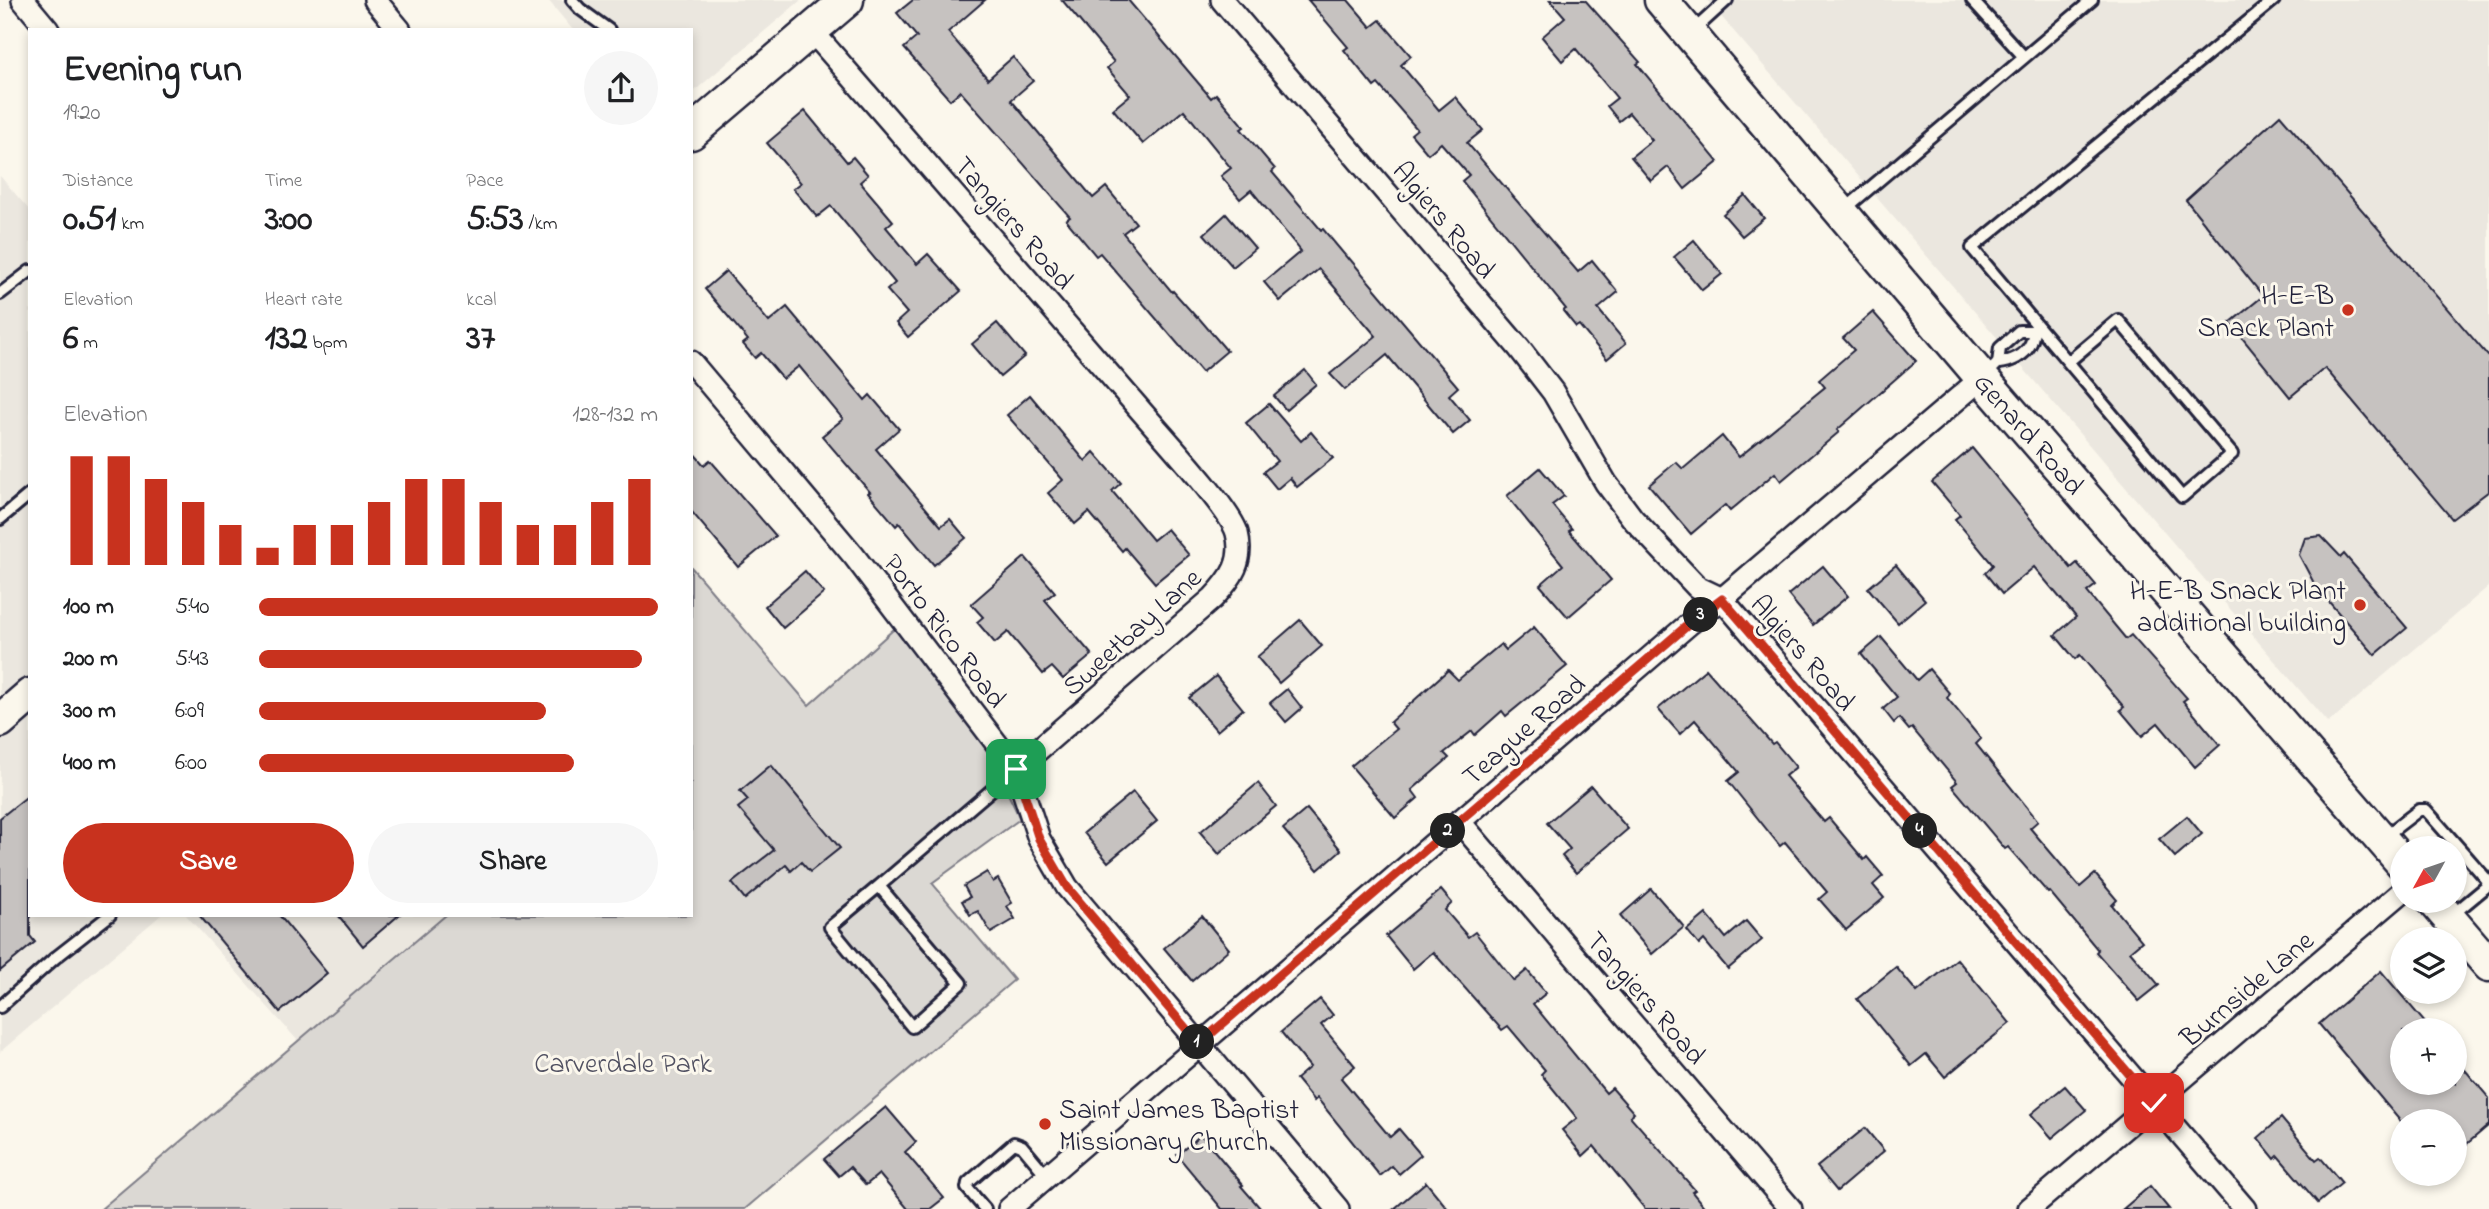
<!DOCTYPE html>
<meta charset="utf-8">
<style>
:root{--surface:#fff;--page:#f6f6f6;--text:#202124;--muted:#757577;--accent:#c8321e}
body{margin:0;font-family:"Indie Flower",sans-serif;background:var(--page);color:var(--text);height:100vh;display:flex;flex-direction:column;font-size:26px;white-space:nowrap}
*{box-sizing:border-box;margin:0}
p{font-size:23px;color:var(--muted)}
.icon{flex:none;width:38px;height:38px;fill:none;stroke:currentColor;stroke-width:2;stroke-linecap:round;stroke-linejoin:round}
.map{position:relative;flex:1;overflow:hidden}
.drawer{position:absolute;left:28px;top:28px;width:665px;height:889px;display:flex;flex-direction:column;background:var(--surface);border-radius:0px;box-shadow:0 4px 10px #0003}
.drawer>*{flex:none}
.needle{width:46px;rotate:230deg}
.fabs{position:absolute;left:2390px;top:836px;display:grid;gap:14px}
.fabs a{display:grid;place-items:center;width:77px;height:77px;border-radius:50%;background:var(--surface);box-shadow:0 4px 10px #0003;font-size:35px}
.pin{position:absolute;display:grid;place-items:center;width:60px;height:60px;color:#fff;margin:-30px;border-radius:14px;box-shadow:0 4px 10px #0006}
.km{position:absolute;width:35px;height:35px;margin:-18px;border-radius:50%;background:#222;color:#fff;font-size:19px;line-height:35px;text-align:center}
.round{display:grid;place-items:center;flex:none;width:74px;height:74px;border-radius:37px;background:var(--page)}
.summary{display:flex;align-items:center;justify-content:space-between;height:119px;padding:0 35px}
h1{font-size:38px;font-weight:700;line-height:52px}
.metrics{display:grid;grid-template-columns:repeat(3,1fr);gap:10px;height:119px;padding:7px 35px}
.metrics div{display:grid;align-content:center}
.metrics b{font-size:35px;font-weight:700}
.metrics small{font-size:19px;font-weight:400}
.metrics p{font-size:19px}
.chart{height:196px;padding:14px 35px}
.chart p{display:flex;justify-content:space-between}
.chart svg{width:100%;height:126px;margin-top:7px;stroke:var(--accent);stroke-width:6}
.button{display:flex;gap:14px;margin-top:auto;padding:14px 35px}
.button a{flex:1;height:80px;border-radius:42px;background:var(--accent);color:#fff;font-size:28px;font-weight:700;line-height:80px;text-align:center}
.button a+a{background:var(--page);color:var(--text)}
ul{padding:0 35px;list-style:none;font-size:23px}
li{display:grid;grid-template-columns:112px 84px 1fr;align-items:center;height:52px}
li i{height:18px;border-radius:9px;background:var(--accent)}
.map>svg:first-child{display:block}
.built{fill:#ebe7df}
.green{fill:#dbd8d3;stroke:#7e7d87;stroke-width:2}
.building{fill:#c6c2c0;stroke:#22223b;stroke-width:2}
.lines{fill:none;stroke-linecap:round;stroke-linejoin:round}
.lane-casing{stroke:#22223b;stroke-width:16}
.street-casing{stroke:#22223b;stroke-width:26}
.secondary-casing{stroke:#22223b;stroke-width:37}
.lane{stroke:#fbf7ec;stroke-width:10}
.street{stroke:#fbf7ec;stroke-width:21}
.secondary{stroke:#fbf7ec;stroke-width:32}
.route-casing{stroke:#fff;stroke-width:14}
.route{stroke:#c8321e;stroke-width:9}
.poi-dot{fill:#c8321e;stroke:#fbf7ec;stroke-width:2.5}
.labels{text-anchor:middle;stroke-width:6;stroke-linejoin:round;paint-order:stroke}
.street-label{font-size:28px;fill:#22223b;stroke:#fbf7ec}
.poi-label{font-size:28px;fill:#22223b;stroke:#fbf7ec;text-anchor:end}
.park-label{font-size:28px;fill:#505061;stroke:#fbf7ec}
</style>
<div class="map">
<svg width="2489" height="1209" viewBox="0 0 2489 1209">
<rect width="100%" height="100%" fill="#fbf7ec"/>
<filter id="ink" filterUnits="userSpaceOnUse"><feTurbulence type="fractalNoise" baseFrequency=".0143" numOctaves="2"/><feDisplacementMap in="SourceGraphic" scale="14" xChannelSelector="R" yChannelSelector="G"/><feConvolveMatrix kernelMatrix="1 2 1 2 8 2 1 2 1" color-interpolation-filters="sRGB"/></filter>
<g filter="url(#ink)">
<g class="built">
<path d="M 548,0 L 801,0 L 691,94 L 691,30 L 573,30 Z"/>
<path d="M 1707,0 L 2489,0 L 2489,586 L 2328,723 Z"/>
<path d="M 0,176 L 30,211 L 30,915 L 161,915 L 0,1052 Z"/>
<path d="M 186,915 L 446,915 L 298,1041 Z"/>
</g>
<path class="green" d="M 691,567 L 809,705 L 893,630 L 899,628 L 903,632 L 988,751 L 1020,819 L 932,883 L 1014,980 L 745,1209 L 101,1209 L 446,915 L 691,915 Z"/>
<g class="building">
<path d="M 913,0 L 985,0 L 948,32 L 988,79 L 1013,57 L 1033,81 L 1011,100 L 1093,198 L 1106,187 L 1136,223 L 1123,233 L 1172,292 L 1173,291 L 1197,318 L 1198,317 L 1227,351 L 1202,372 L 1100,253 L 1096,256 L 1066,220 L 1070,217 L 960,91 L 950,100 L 904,48 L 917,37 L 897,13 Z"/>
<path d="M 1062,0 L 1128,0 L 1211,98 L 1216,94 L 1244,127 L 1241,129 L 1275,169 L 1272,172 L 1321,230 L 1323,229 L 1348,259 L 1349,258 L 1458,387 L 1449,395 L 1470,420 L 1453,434 L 1387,355 L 1345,390 L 1330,374 L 1376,336 L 1319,269 L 1280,301 L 1264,282 L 1301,251 L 1251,190 L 1240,199 L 1221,176 L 1231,168 L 1184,110 L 1143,144 L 1113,109 L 1130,95 L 1107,68 L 1114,62 Z"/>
<path d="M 1308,0 L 1348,0 L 1371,27 L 1380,20 L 1411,56 L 1401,65 L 1439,110 L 1455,97 L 1483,130 L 1467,143 L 1578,272 L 1592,260 L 1618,292 L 1598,309 L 1626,343 L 1607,359 L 1579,325 L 1576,327 L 1563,311 L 1566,309 L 1462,181 L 1469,175 L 1441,143 L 1428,154 L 1411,134 L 1417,129 L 1378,84 L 1374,87 L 1344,50 L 1348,47 Z"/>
<path d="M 1550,0 L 1585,0 L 1640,62 L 1637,64 L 1718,162 L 1685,189 L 1668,167 L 1651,181 L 1631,157 L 1652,140 L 1629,113 L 1619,121 L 1607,106 L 1617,98 L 1576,49 L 1562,61 L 1542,37 L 1565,17 Z"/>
<path d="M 805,111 L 847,162 L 853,157 L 868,175 L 860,182 L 893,221 L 886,227 L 917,264 L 928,254 L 961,291 L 908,337 L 896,323 L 907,313 L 887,290 L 895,283 L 831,206 L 817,217 L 793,189 L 801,183 L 767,143 Z"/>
<path d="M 2280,115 L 2489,357 L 2489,491 L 2452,519 L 2325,368 L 2290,397 L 2230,323 L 2263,296 L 2186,200 Z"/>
<path d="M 1745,195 L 1764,218 L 1742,236 L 1723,214 Z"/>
<path d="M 1226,214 L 1255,248 L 1233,267 L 1204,234 Z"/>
<path d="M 1694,240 L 1722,274 L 1702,290 L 1674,257 Z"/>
<path d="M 726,271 L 769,322 L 787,307 L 865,400 L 870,395 L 899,429 L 876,449 L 941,526 L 950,519 L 966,538 L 934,565 L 899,523 L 896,526 L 868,493 L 870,492 L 822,436 L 843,419 L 799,366 L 783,379 L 761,353 L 755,358 L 743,344 L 748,340 L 705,289 Z"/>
<path d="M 1873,312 L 1916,361 L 1837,430 L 1839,432 L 1781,481 L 1775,473 L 1730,511 L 1725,505 L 1691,534 L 1649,485 L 1676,462 L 1683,469 L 1722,436 L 1739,457 L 1825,387 L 1819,380 L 1854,350 L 1843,338 Z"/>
<path d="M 997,323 L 1025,356 L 1000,377 L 972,344 Z"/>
<path d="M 1305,370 L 1316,384 L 1286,410 L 1274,396 Z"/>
<path d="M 1030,395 L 1085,461 L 1094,452 L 1121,483 L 1112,491 L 1153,540 L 1167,529 L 1189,555 L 1155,583 L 1125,548 L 1122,551 L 1089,512 L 1075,524 L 1048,493 L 1063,480 L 1007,415 Z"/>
<path d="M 1269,404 L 1301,441 L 1311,432 L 1333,458 L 1297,487 L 1290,478 L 1277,489 L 1263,472 L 1277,461 L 1246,423 Z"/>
<path d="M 1972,448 L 2071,568 L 2077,563 L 2096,585 L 2087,592 L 2126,639 L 2131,635 L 2187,698 L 2183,701 L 2220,745 L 2195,767 L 2158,723 L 2142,736 L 2120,710 L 2124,707 L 2080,655 L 2075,659 L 2055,635 L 2076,617 L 2034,567 L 2002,594 L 1985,573 L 1993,565 L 1955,519 L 1960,515 L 1932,482 Z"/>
<path d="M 691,450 L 704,465 L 710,460 L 776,536 L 738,567 L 691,511 Z"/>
<path d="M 1540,468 L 1564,496 L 1552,505 L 1572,529 L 1569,531 L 1611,580 L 1568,617 L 1540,585 L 1563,565 L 1507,496 Z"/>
<path d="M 2321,536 L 2341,557 L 2344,554 L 2407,628 L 2375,655 L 2316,587 L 2299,555 L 2305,538 Z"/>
<path d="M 1025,557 L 1055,592 L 1045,600 L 1092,655 L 1063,679 L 1052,667 L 1043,674 L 1008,632 L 995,643 L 977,622 L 983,617 L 971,604 Z"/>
<path d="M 1896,565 L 1925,600 L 1898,623 L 1868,588 Z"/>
<path d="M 1823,566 L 1848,596 L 1813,625 L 1788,595 Z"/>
<path d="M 805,571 L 824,593 L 783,628 L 765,606 Z"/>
<path d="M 1300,620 L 1322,646 L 1279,683 L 1257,657 Z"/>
<path d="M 1534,627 L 1567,666 L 1506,716 L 1502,711 L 1475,735 L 1472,731 L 1444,753 L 1449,758 L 1412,790 L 1418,798 L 1395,818 L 1351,766 L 1396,729 L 1390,722 L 1448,670 L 1458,680 L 1501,644 L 1506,650 Z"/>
<path d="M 1881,637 L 1917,680 L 1929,669 L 1950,694 L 1947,698 L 1981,739 L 1976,744 L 2038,821 L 2030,828 L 2080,887 L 2095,874 L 2117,900 L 2112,905 L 2142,941 L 2130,951 L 2159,985 L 2139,1001 L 2096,952 L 2098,950 L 2050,892 L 2048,893 L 2008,847 L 2005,849 L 1952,786 L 1957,782 L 1912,728 L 1909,730 L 1899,718 L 1894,723 L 1883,709 L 1897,697 L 1861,654 Z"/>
<path d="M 1706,669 L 1772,744 L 1775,742 L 1796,767 L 1785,776 L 1824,822 L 1829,818 L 1864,860 L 1867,857 L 1883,876 L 1873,885 L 1884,898 L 1846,930 L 1819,899 L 1827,892 L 1785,842 L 1780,846 L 1728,781 L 1739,772 L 1695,720 L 1680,734 L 1658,709 Z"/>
<path d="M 1216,676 L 1243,709 L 1217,731 L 1189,698 Z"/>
<path d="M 1287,689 L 1302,708 L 1286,722 L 1270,703 Z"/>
<path d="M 771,765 L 840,848 L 810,872 L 801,862 L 791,871 L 786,865 L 745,899 L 732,883 L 774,850 L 738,808 L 748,800 L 740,791 Z"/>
<path d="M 1258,783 L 1276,806 L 1219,854 L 1200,832 Z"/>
<path d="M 1591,786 L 1628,829 L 1576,873 L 1562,856 L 1570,849 L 1547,823 Z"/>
<path d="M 1133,792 L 1157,821 L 1108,862 L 1084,833 Z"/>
<path d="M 30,794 L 30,936 L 35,942 L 0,971 L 0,818 Z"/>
<path d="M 1307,809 L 1341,850 L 1318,870 L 1283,829 Z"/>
<path d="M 2187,816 L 2202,834 L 2175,857 L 2159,839 Z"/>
<path d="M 987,872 L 993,882 L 998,879 L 1012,903 L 1007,906 L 1015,919 L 991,933 L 978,911 L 970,915 L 962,901 L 970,897 L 964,886 Z"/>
<path d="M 1651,889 L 1684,927 L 1652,954 L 1620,916 Z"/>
<path d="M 1441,890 L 1452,903 L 1445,910 L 1468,937 L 1475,932 L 1514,981 L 1527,970 L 1546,993 L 1533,1004 L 1606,1093 L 1612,1088 L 1634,1113 L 1630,1116 L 1695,1190 L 1692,1192 L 1706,1209 L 1645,1209 L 1594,1146 L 1583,1156 L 1562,1130 L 1577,1118 L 1541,1074 L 1545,1070 L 1508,1026 L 1502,1030 L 1433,952 L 1413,969 L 1386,936 Z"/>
<path d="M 1706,914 L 1726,938 L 1746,921 L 1762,940 L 1728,969 L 1704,940 L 1699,945 L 1687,930 Z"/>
<path d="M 199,915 L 279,915 L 327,973 L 280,1012 Z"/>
<path d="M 338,915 L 399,915 L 363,946 Z"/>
<path d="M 1202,916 L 1229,949 L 1192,981 L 1164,948 Z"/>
<path d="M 1957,959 L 2010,1023 L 1945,1077 L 1926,1054 L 1911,1066 L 1857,999 L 1896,967 L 1917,992 Z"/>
<path d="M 2381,971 L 2432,1031 L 2403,1031 L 2403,1083 L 2455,1083 L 2455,1058 L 2489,1098 L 2489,1125 L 2455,1154 L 2455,1122 L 2401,1122 L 2319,1024 Z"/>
<path d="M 1320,999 L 1333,1015 L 1321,1025 L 1355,1066 L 1341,1078 L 1390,1137 L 1399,1129 L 1421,1155 L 1399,1174 L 1392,1166 L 1380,1176 L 1317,1098 L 1314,1101 L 1296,1079 L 1310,1067 L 1281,1032 Z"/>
<path d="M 2065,1086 L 2086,1110 L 2052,1138 L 2031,1114 Z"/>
<path d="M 886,1107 L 916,1142 L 905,1152 L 944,1198 L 930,1209 L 908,1209 L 879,1174 L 866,1185 L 850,1167 L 839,1176 L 824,1159 Z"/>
<path d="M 2281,1118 L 2316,1160 L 2320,1157 L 2342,1183 L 2318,1203 L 2278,1156 L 2275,1159 L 2258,1138 Z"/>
<path d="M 1865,1128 L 1884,1151 L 1837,1191 L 1817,1167 Z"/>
<path d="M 1201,1135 L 1243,1185 L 1241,1186 L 1261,1209 L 1222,1209 L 1177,1155 Z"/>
<path d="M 1426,1182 L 1448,1209 L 1394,1209 Z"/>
<path d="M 2150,1186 L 2169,1209 L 2123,1209 Z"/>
</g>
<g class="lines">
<g class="lane-casing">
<g id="lane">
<path d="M 572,0 L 580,9 L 609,30"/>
<path d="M 1972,0 L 2024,57"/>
<path d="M 1692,32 L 1727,0"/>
<path d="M 1844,210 L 2092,0"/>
<path d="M 0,294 L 30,271"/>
<path d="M 2068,362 L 2118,320 L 2232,454 L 2182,497 L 1972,248 L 2274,0"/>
<path d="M 1998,363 C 2011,362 2025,356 2031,343 C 2034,335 2032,333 2038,327"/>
<path d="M 1984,377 L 1998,363 L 2000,348 L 2019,331 L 2034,331"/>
<path d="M 0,519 L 30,494"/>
<path d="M 2384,837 L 2419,810 L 2426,810 L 2488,881 L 2486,887 L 2451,916"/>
<path d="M 879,886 L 830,927 L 912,1027 L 961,983 L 879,886 L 1016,769"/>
<path d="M 0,1007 L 55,958 L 110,915"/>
<path d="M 985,1209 L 967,1188 L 968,1183 L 1014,1143 L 1022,1146 L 1047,1176"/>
</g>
</g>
<g class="street-casing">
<g id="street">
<path d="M 23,0 L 48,30"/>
<path d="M 375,0 L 400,30"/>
<path d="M 1222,0 L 1519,348 L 1553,392 L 1606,483 L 1633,519 L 1697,587 L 1722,599 L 2245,1209"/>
<path d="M 811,30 C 922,157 1032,285 1142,412 C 1161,434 1231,510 1237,533 C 1244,561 1232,578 1213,598 L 1016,769"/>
<path d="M 691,362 L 854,556 L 1016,769 L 1039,839 L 1067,887 L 1338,1209"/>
<path d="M 1459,821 L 1791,1209"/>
<path d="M 1009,1209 L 1689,624 L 1722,599 L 1982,378"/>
<path d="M 2029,1209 L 2403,891"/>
</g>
</g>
<g class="secondary-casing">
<g id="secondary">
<path d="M 1661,0 L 1982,378 L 2403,864"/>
<path d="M 691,133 L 847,0"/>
<path d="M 0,721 L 30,695"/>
<path d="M 2434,901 L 2489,965"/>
</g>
</g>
<use href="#lane" class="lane"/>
<use href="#street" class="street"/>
<use href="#secondary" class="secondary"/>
</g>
</g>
<g class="lines" filter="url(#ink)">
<g class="route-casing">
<path id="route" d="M 1016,769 L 1039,839 L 1067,887 L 1199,1044 L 1689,624 L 1722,599 L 2154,1103"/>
</g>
<use href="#route" class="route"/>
</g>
<g class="poi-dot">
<circle cx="2348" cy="310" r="7"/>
<circle cx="2360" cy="605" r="7"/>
<circle cx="1045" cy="1124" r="7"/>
</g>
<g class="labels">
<g class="street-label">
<text transform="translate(1445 219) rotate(50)" y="10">Algiers Road</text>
<text transform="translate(1015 222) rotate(49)" y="10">Tangiers Road</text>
<text transform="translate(2030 433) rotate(49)" y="10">Genard Road</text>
<text transform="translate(946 630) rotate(53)" y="10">Porto Rico Road</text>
<text transform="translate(1131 631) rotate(-42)" y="10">Sweetbay Lane</text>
<text transform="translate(1804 652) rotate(49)" y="10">Algiers Road</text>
<text transform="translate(1523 729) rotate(-41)" y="10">Teague Road</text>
<text transform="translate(2246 988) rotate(-40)" y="10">Burnside Lane</text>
<text transform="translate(1647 997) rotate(49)" y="10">Tangiers Road</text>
</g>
<g class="poi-label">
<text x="2334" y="304">H-E-B<tspan x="2334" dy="32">Snack Plant</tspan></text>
<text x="2346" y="599">H-E-B Snack Plant<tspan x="2346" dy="32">additional building</tspan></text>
<text x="1059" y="1118" text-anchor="start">Saint James Baptist<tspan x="1059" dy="32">Missionary Church</tspan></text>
</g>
<g class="park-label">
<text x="623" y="1072">Carverdale Park</text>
</g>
</g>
</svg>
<div class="fabs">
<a><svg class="needle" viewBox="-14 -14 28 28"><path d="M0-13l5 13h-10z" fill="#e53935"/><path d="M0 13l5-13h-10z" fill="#757577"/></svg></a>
<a><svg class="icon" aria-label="layers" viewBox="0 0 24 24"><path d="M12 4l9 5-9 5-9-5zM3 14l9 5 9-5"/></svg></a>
<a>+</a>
<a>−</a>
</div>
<div class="pin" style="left:1016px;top:769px;background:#1e9e55"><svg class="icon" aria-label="arrive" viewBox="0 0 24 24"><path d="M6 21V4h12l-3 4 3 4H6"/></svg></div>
<div class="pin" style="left:2154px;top:1103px;background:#d93025"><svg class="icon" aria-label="check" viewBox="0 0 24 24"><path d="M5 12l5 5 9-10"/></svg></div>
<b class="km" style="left:1197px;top:1042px">1</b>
<b class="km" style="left:1448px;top:831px">2</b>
<b class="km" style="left:1701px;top:615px">3</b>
<b class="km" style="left:1920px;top:831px">4</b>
<section class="drawer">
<div class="summary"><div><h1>Evening run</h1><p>19:20</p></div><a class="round"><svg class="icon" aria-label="share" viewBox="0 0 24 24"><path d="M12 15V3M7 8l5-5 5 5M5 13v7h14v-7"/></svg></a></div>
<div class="metrics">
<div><p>Distance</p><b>0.51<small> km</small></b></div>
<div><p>Time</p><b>3:00</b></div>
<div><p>Pace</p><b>5:53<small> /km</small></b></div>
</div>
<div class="metrics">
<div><p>Elevation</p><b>6<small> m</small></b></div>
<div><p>Heart rate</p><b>132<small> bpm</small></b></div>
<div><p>kcal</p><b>37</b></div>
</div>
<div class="chart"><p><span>Elevation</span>128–132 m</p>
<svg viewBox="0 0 160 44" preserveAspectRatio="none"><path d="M5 44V6M15 44V6M25 44V14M35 44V22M45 44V30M55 44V38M65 44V30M75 44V30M85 44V22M95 44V14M105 44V14M115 44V22M125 44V30M135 44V30M145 44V22M155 44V14"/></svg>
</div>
<ul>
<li><b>100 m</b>5:40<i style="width:100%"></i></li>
<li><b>200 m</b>5:43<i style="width:96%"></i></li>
<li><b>300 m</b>6:09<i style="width:72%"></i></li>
<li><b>400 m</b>6:00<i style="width:79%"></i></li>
</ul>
<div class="button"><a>Save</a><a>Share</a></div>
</section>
</div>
